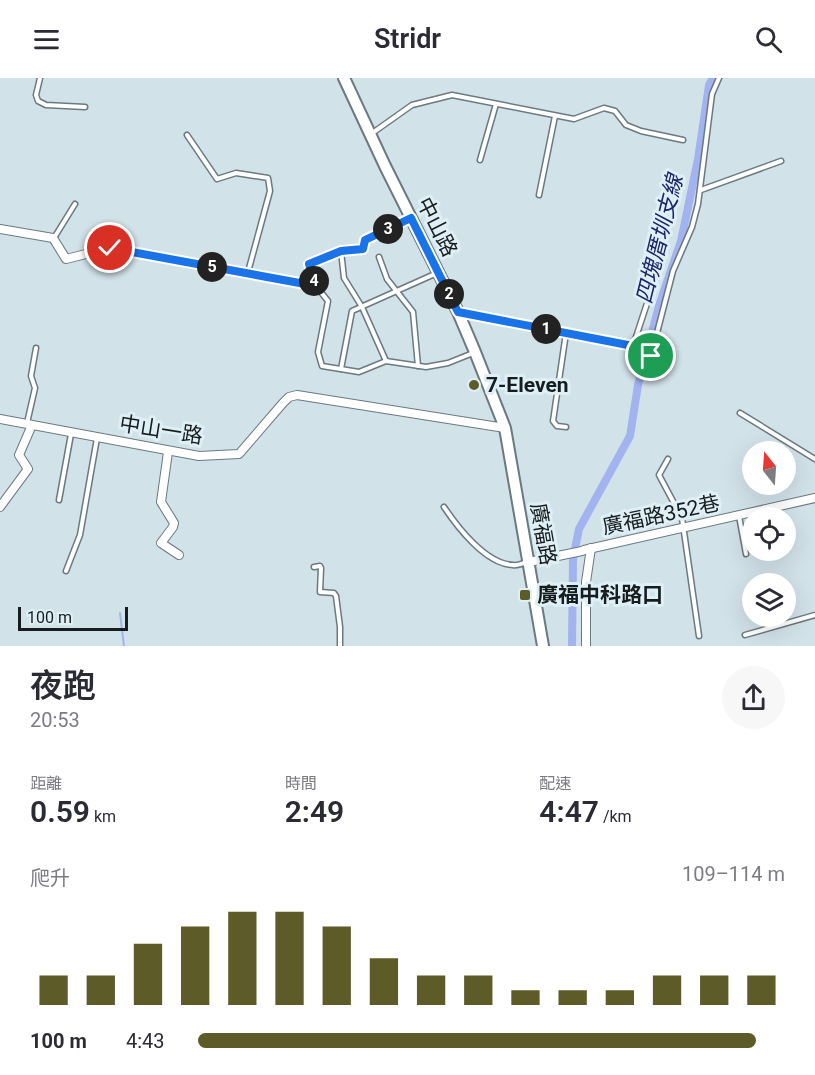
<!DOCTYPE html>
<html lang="zh-TW">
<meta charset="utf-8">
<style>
:root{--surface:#fff;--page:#f7f7f7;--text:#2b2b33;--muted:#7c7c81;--accent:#5d5c29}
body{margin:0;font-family:Roboto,"Noto Sans TC",sans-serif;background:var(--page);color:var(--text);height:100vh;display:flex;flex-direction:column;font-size:22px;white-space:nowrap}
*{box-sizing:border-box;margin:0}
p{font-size:20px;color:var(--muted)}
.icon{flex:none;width:33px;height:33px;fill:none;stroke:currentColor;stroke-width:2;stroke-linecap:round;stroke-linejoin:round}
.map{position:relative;height:568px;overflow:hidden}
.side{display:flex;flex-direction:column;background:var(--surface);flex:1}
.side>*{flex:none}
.needle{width:39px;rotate:343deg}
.buttons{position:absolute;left:742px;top:363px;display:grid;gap:12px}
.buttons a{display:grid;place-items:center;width:54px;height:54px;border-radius:50%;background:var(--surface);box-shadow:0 6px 24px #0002;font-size:30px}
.scale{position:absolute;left:18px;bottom:15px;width:110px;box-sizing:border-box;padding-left:6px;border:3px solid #171d1f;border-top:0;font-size:16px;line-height:21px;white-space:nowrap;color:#171d1f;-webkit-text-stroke:4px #dfeff6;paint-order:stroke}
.pin{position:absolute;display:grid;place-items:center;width:51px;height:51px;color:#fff;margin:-26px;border:3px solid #fff;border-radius:50%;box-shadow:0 2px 6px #0007}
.km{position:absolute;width:30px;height:30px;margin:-15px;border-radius:50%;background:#222;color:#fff;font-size:16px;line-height:30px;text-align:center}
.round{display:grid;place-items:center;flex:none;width:63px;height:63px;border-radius:32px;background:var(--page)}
.summary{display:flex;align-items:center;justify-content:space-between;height:102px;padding:0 30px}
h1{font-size:33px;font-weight:600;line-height:45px}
.stats{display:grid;grid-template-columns:repeat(3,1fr);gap:9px;height:102px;padding:6px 30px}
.stats div{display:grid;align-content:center}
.stats b{font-size:30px;font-weight:600}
.stats small{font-size:16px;font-weight:400}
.stats p{font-size:16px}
.chart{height:168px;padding:12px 30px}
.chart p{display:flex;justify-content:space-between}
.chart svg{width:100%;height:108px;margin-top:6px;stroke:var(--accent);stroke-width:6}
ul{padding:0 30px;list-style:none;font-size:20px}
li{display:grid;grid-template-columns:96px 72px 1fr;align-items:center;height:45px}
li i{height:15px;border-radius:8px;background:var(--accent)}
header{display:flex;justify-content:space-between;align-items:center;height:78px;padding:0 30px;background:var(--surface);font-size:27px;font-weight:600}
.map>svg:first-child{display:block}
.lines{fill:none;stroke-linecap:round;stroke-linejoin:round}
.stream{stroke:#a3b3f0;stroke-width:2}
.canal{stroke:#a3b3f0;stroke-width:8}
.lane-casing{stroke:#6b7a80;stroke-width:7}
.street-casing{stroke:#6b7a80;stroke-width:10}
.secondary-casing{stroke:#6b7a80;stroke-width:14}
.lane{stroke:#fff;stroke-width:4}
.street{stroke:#fff;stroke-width:8}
.secondary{stroke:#fff;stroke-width:10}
.route-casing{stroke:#fff;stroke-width:12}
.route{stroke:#1a73e8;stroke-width:8}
.poi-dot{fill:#5d5c29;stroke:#dfeff6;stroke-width:2}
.labels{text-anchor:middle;stroke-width:6;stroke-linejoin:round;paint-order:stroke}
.street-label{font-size:21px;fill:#171d1f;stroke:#dfeff6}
.poi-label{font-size:21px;font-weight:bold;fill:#171d1f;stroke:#dfeff6;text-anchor:start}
.water-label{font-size:22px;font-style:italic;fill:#1c2369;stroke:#dfeff6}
</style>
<header><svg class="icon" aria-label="menu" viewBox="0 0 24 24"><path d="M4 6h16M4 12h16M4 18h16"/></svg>Stridr<svg class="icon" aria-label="search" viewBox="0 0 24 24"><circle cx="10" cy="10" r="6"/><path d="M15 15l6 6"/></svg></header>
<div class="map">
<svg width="815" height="568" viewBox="0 0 815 568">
<rect width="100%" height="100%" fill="#d2e2e9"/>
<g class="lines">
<path class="stream" d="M 120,535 L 124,568"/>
<path class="canal" d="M 572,568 L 573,481 L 579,451 L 630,358 L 638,307 L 659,228 L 681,163 L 698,81 L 709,7 L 713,0"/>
<g class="lane-casing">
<g id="lane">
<path d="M 40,0 L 36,17 L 38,23 L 46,27 L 85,29"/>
<path d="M 371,56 L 412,27 L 452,17 L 574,41 L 604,30 L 615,33 L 626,47 L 641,53 L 683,62"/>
<path d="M 187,57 L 217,101 L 236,95 L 268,100 L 270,113 L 248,194"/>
<path d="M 480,82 L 496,26"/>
<path d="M 701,112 L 781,83"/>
<path d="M 539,117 L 555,38"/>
<path d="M 54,160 L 75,126"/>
<path d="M 341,173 L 344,200 L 362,229 L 386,283"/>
<path d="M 379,179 L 387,201 L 413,234 L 418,288"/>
<path d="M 316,208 L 328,223 L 318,274 L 322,288 L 359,294 L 386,283 L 426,289 L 448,285 L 473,275"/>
<path d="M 460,234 L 633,268 L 660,186"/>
<path d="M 633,268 L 651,278 L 673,193 L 692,149 L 698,126 L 712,16 L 719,0"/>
<path d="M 341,291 L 352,233 L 437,195"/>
<path d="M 740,335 L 815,381"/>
<path d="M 27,345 L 35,310 L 31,298 L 36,270"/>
<path d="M 566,349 L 557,348 L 553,343 L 566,255"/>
<path d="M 668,381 L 659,397 L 682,440 L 699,558"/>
<path d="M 59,422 L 71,356"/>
<path d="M 444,429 C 458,450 486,486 513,487 C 518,488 523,485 528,484"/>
<path d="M 739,438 L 746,476"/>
<path d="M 314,489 L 320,488 L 321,490 L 320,514 L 334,515 L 336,518 L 340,549 L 340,568"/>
<path d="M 66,493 L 80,457 L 97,360"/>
<path d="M 745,557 L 815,537"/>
</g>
</g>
<g class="street-casing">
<g id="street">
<path d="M 0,151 L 53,160 L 66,181 L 110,170 L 316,208 L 309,186 L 341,173 L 362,171 L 365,162 L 411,140"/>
<path d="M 0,341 L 199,378 L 239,376 L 283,325 L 289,319 L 297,317 L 505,350"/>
<path d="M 168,374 L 161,424 L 174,445 L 173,449 L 161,465 L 179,477"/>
<path d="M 0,429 L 28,391 L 19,377 L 32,347"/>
<path d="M 584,472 L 815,420"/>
<path d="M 529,484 L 582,473"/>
<path d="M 586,568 L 586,504 L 591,470"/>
</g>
</g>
<g class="secondary-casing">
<path id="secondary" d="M 344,0 L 385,88 L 458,234 L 475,274 L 505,350 L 543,568"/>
</g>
<use href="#lane" class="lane"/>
<use href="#street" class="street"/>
<use href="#secondary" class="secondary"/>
</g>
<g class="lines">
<g class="route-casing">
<path id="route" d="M 110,170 L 316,208 L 309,186 L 341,173 L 363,171 L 365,162 L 411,140 L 458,234 L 633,268 L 651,278"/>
</g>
<use href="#route" class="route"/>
</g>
<g class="poi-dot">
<circle cx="474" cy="307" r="6"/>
<rect x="519" y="511" width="12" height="12" rx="3"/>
</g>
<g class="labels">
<g class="street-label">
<text transform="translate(437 149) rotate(63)" y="7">中山路</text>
<text transform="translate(161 352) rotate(9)" y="7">中山一路</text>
<text transform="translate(661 437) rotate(-12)" y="7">廣福路352巷</text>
<text transform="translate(543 456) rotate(80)" y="7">廣福路</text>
</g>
<g class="poi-label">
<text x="486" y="314">7-Eleven</text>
<text x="537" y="524">廣福中科路口</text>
</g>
<g class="water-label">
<text transform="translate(659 161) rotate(-76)" y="8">四塊厝圳支線</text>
</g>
</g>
</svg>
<div class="buttons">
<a><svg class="needle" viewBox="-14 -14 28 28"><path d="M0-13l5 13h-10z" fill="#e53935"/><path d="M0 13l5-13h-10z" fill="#7c7c81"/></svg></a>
<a><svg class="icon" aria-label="locate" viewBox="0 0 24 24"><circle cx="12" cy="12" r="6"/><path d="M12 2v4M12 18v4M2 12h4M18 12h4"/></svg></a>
<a><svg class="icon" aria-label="layers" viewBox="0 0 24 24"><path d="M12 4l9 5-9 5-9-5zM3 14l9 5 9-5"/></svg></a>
</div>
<div class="scale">100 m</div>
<div class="pin" style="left:651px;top:278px;background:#1e9e55"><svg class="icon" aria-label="arrive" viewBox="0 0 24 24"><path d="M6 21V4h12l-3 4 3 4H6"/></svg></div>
<div class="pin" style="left:110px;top:170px;background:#d93025"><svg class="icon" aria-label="check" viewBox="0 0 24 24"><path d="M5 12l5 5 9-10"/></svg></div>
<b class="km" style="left:546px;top:251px">1</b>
<b class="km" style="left:449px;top:216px">2</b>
<b class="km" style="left:388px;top:151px">3</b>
<b class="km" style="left:314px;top:203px">4</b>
<b class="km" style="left:212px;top:189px">5</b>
</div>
<section class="side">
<div class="summary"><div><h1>夜跑</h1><p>20:53</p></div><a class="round"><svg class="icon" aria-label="share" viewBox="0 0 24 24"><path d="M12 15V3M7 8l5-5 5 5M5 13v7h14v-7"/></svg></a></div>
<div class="stats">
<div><p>距離</p><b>0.59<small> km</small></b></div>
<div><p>時間</p><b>2:49</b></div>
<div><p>配速</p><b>4:47<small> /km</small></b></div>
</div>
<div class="chart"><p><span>爬升</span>109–114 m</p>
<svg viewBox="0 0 160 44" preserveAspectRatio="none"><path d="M5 44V32M15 44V32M25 44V19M35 44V12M45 44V6M55 44V6M65 44V12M75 44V25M85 44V32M95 44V32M105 44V38M115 44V38M125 44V38M135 44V32M145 44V32M155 44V32"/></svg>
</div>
<ul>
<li><b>100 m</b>4:43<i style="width:95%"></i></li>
</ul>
</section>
